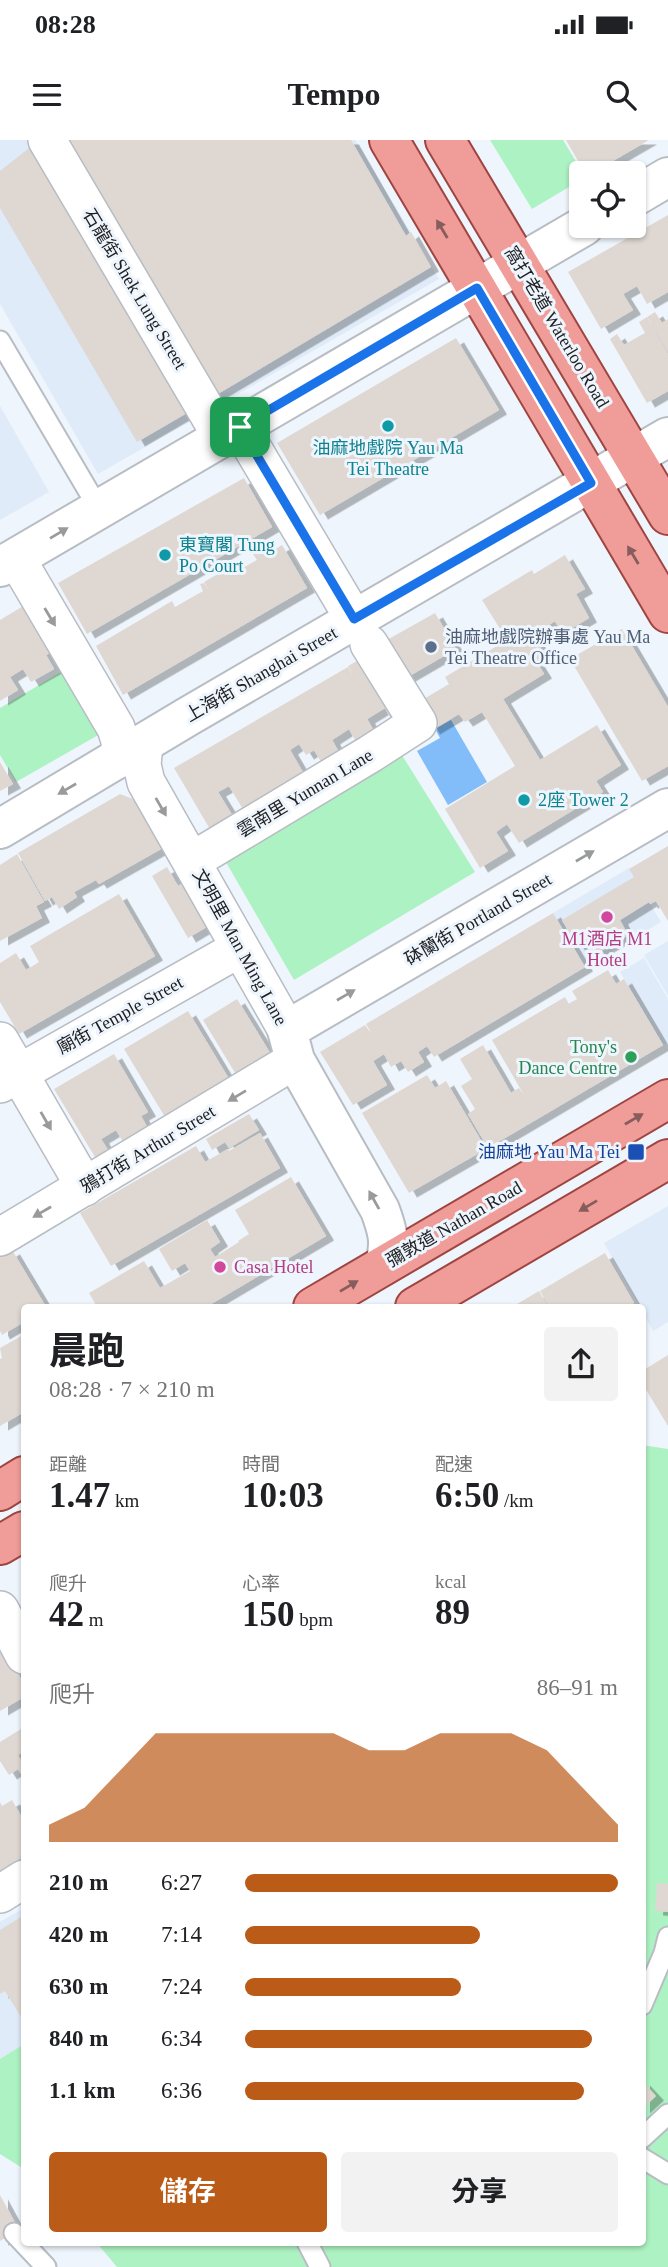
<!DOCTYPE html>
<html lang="zh-TW">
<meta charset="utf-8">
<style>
:root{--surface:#fff;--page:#f2f2f2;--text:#202124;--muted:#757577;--accent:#bb5b18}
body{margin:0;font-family:"Times New Roman","Noto Sans TC",serif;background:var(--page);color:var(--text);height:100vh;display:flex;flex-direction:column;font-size:26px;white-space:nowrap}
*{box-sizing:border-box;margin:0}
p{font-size:23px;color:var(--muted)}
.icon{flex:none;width:38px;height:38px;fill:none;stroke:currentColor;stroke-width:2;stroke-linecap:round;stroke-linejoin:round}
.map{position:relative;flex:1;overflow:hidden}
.sheet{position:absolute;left:21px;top:1164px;width:625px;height:942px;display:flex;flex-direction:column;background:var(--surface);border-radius:7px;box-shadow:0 2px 5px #0004}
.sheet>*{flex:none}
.buttons{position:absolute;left:569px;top:21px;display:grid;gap:14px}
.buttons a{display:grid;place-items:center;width:77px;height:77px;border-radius:7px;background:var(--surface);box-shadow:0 2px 5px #0004;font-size:35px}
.pin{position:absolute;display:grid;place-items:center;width:60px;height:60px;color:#fff;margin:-30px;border-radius:14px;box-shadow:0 4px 10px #0006}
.round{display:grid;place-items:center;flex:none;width:74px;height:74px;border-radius:7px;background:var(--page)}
.headline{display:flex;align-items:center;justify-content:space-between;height:119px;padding:0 28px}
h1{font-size:38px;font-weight:700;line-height:52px}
.stats{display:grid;grid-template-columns:repeat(3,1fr);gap:10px;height:119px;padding:7px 28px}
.stats div{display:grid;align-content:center}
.stats b{font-size:35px;font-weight:700}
.stats small{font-size:19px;font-weight:400}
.stats p{font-size:19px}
.chart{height:196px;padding:14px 28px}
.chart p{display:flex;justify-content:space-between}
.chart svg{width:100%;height:126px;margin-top:7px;fill:var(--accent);opacity:.7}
.action{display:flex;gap:14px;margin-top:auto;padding:14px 28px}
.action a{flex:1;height:80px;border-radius:7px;background:var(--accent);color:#fff;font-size:28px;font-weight:700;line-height:80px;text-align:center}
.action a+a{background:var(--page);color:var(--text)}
ul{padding:0 28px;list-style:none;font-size:23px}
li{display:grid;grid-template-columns:112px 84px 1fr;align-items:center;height:52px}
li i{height:18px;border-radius:9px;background:var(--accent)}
.status{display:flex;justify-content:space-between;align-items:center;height:49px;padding:0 35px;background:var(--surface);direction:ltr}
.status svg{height:19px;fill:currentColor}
header{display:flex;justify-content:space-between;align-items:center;height:91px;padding:0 28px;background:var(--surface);font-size:32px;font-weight:700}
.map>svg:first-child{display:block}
.built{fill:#dfebf8}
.green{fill:#adf2c2}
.water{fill:#82bdfa}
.building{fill:#dfd8d2;filter:url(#shadow)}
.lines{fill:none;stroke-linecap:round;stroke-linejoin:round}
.lane-casing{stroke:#b8bdc4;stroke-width:23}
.street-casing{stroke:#b8bdc4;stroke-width:40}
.secondary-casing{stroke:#b8bdc4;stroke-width:42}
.primary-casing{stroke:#9f4541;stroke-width:42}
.lane{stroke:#fff;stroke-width:19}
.street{stroke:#fff;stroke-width:37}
.secondary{stroke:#fff;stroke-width:38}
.primary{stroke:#f09c98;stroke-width:38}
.oneway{fill:#865d5c}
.oneway2{fill:#999a9b}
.route-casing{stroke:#fff;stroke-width:14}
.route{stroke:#1a73e8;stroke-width:9}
.culture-dot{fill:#0f9aa8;stroke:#eff5fc;stroke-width:2.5}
.service-dot{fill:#5c6f8a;stroke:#eff5fc;stroke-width:2.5}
.hotel-dot{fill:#d1479c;stroke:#eff5fc;stroke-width:2.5}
.leisure-dot{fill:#2e9e5b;stroke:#eff5fc;stroke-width:2.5}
.transit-dot{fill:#1a4fb4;stroke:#eff5fc;stroke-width:2.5}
.labels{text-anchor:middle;stroke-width:6;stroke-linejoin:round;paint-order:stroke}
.street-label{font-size:18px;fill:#1c1e20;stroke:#eff5fc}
.culture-label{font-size:18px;fill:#0d838f;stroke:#eff5fc;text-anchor:start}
.service-label{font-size:18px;fill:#4e5e75;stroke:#eff5fc;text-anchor:start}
.hotel-label{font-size:18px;fill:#b23c85;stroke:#eff5fc}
.leisure-label{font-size:18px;fill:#27864d;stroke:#eff5fc;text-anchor:end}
.transit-label{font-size:18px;fill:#164399;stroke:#eff5fc;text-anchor:end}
</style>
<div class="status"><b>08:28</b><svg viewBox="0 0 49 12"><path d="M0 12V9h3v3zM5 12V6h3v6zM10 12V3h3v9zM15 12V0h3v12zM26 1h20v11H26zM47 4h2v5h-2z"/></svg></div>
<header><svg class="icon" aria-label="menu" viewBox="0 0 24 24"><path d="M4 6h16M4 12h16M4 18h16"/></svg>Tempo<svg class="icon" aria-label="search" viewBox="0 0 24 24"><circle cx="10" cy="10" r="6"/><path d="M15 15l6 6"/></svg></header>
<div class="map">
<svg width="668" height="2127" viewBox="0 0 668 2127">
<defs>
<filter id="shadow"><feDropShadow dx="8" dy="4.5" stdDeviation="0" flood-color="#0004"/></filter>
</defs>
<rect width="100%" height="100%" fill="#eff5fc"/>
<g class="built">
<path d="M 0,0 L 355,0 L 439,139 L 98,334 L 0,164 Z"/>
<path d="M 0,266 L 49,352 L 0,380 Z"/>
<path d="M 629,728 L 661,782 L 585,827 L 553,773 Z"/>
<path d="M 668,801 L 668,856 L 644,815 Z"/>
<path d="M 644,818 L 668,859 L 668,902 L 663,905 L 620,832 Z"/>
<path d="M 668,1066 L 668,1182 L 653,1191 L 642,1171 L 642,1167 L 640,1167 L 604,1103 Z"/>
<path d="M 24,1768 L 24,1904 L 0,1919 L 0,1782 Z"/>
</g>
<g class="green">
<path d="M 490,0 L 563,0 L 583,33 L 581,33 L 581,40 L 532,69 Z"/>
<path d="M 63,531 L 100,594 L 16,642 L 0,615 L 0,568 Z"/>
<path d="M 400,612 L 475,732 L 294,840 L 223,717 Z"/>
<path d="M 642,1305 L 668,1309 L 668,2127 L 117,2127 L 96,2102 L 642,2102 Z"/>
<path d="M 24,1904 L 24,2029 L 0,2014 L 0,1919 Z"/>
</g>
<path class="water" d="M 451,580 L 487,642 L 448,665 L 417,611 L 440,598 L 435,589 Z"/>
<g class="building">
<path d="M 69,0 L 351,0 L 406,96 L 411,92 L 431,127 L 211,258 Z"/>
<path d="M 566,0 L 649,0 L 592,33 L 585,33 Z"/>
<path d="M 33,5 L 192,270 L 137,302 L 0,68 L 0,31 Z"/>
<path d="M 668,75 L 668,152 L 647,164 L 637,146 L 623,154 L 633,170 L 601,189 L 568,132 Z"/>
<path d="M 655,172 L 662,183 L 668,179 L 668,212 L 647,177 Z"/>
<path d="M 647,177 L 668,214 L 668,251 L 647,263 L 610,199 L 617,194 L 624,205 L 634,199 L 645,193 L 639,182 Z"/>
<path d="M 456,198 L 499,270 L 320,375 L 277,303 Z"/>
<path d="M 244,338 L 272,387 L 87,494 L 58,443 Z"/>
<path d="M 282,405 L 307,448 L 123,555 L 96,506 L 172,461 L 175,467 L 203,451 L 200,444 L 204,443 L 210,452 L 204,442 L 237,423 L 241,429 L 257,420 L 253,414 L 260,409 L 265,407 L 269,413 Z"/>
<path d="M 565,415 L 585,449 L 576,454 L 589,478 L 562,494 L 555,481 L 533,495 L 545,516 L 536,521 L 544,534 L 503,559 L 540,620 L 597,585 L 621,625 L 596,641 L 603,652 L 519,703 L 507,684 L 496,692 L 508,711 L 480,728 L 445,669 L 515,626 L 482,572 L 465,582 L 459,574 L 432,590 L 417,563 L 449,544 L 445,537 L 507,500 L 482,460 L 532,430 L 534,434 Z"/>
<path d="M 25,465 L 53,511 L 46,515 L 54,529 L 31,542 L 23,529 L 10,537 L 18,550 L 0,561 L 0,480 Z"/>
<path d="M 435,473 L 456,509 L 406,538 L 385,501 Z"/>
<path d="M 622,489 L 668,567 L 668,626 L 642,641 L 570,519 Z"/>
<path d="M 366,516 L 405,583 L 396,588 L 385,568 L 367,579 L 378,598 L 360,609 L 349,589 L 332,600 L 343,619 L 326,630 L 314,610 L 306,615 L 299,604 L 290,610 L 308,641 L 247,676 L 229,646 L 218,652 L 237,683 L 214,696 L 174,628 L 348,527 L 354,537 L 348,526 Z"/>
<path d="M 0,622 L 13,644 L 0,651 Z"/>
<path d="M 120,654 L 133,659 L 161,709 L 99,744 L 96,740 L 74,752 L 77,757 L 59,769 L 52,757 L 45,761 L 18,713 Z"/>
<path d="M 668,706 L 668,781 L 656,761 L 650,764 L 649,762 L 620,780 L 628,795 L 598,813 L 590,799 L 577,806 L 562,780 L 634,737 L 629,729 Z"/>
<path d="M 17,714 L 44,762 L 36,766 L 42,778 L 0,801 L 0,725 Z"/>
<path d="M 167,727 L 178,746 L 185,742 L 210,785 L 188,798 L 152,736 Z"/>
<path d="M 119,754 L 155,816 L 19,894 L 0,862 L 0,823 L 16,813 L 26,830 L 39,822 L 30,806 Z"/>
<path d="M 553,773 L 585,827 L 434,917 L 427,906 L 418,912 L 424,922 L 408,932 L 401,921 L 391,927 L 384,914 L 373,921 L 387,945 L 353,965 L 320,912 L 365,885 L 373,896 L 366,884 Z"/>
<path d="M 608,830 L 616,844 L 624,839 L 663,905 L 488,1008 L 468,974 L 475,969 L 461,946 L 472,939 L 460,919 L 483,905 L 511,953 L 519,948 L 524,955 L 492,900 L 565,857 L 569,864 L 577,859 L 572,851 Z"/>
<path d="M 237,859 L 275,921 L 240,941 L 203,880 Z"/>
<path d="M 188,871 L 232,944 L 168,982 L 124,909 Z"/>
<path d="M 114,914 L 148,972 L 141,976 L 150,992 L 126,1007 L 116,990 L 101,999 L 111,1015 L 98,1022 L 54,949 Z"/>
<path d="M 427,935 L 435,948 L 446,941 L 486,1009 L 409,1053 L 362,973 Z"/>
<path d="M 249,974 L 259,990 L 229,1008 L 225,1002 L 212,1010 L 206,999 Z"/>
<path d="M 260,993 L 280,1028 L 111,1126 L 80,1073 L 196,1006 L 205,1022 L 228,1009 L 229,1011 Z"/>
<path d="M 291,1037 L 326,1096 L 206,1167 L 97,1167 L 89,1153 L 144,1121 L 160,1148 L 190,1131 L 185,1123 L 172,1131 L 159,1109 L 207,1080 L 220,1102 L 210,1109 L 215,1117 L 239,1102 L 238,1101 L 249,1094 L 235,1070 Z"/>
<path d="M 12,1110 L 46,1167 L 24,1167 L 24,1182 L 2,1195 L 0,1191 L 0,1117 Z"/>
<path d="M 605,1113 L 634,1163 L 626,1167 L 549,1167 L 540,1151 Z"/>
<path d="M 539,1151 L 548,1167 L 512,1167 Z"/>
<path d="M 23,1195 L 24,1198 L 24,1272 L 0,1286 L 0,1219 L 2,1218 L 0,1208 Z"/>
<path d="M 668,1215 L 668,1286 L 642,1243 L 642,1231 Z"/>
<path d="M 0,1503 L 24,1544 L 24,1557 L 0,1571 Z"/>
<path d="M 21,1589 L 24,1594 L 24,1611 L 18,1615 L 24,1626 L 24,1639 L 18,1629 L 9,1635 L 0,1621 L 0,1602 Z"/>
<path d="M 12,1660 L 24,1681 L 24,1716 L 0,1731 L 0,1662 L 2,1666 Z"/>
<path d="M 657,1743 L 668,1744 L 668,1772 L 655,1771 Z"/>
<path d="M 24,1775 L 24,1879 L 23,1880 L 5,1851 L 0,1854 L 0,1790 Z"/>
<path d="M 642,1941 L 656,1956 L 642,1969 Z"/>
<path d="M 0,2055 L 19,2090 L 0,2101 Z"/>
</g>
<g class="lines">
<g class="lane-casing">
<g id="lane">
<path d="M 0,201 L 99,369"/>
<path d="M 642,1865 L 664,1813 L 668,1797"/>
<path d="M 642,1998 L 668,1974"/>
<path d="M 642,2018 L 668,2034"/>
<path d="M 14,2093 L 46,2127"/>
<path d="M 307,2102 L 320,2127"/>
</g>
</g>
<g class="street-casing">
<g id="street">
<path d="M 47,0 L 222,297"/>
<path d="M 240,287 L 354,479"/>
<path d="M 16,418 L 116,588 L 121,604 L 117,620"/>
<path d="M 144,604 L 142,625 L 146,642 L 287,890"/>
<path d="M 192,721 L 370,614 L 418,583 L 369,504"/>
<path d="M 0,901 L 85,1047"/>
<path d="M 0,944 L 240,808"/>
<path d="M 0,1097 L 295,920"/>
<path d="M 0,1470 L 24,1515"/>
<path d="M 0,1754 L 24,1739"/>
</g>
</g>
<g class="secondary-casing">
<g id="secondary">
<path d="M 634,57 L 668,37"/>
<path d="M 0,427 L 584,86"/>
<path d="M 0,689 L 187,577 L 668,297"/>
<path d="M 384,1125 C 392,1104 387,1089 380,1070 L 295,920 L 287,890 L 668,668"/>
</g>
</g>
<g class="primary-casing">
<g id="primary">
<path d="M 389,0 L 668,473"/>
<path d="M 445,0 L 668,375"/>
<path d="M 313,1167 L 668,959"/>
<path d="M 415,1167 L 668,1019"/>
<path d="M 0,1351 L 24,1336"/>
<path d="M 0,1405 L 24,1391"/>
</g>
</g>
<use href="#lane" class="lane"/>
<use href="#street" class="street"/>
<use href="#secondary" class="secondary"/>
<use href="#primary" class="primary"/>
</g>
<defs><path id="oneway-solid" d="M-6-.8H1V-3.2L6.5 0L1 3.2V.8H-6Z" transform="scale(1.75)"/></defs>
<g class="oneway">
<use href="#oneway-solid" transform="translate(442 89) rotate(-121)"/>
<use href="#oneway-solid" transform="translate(633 415) rotate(-121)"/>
<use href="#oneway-solid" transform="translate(634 979) rotate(-30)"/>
<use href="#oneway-solid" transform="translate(588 1066) rotate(149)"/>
<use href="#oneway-solid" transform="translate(349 1146) rotate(-31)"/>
</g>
<g class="oneway2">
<use href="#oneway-solid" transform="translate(59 393) rotate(-31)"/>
<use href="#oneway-solid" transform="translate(50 477) rotate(59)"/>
<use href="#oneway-solid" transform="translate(67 649) rotate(150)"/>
<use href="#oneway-solid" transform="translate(161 667) rotate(60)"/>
<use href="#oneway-solid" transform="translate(585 716) rotate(-30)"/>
<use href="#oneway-solid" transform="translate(346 855) rotate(-30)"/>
<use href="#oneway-solid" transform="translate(237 956) rotate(149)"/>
<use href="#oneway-solid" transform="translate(46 981) rotate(60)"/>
<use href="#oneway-solid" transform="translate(374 1060) rotate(-119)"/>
<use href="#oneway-solid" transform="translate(42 1072) rotate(150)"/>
</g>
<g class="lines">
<g class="route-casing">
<path id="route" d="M 477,148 L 591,343 L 354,479 L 240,287 Z"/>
</g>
<use href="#route" class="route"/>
</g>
<g class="culture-dot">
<circle cx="388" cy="286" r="7"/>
<circle cx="165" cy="415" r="7"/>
<circle cx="524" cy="660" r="7"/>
</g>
<circle class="service-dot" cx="431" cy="507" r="7"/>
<g class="hotel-dot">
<circle cx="607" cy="777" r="7"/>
<circle cx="220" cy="1127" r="7"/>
</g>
<circle class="leisure-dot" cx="631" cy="917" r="7"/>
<rect class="transit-dot" x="627" y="1003" width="18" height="18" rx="3.5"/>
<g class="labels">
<g class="street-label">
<text transform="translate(135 149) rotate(59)" y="6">石龍街 Shek Lung Street</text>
<text transform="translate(557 187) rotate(59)" y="6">窩打老道 Waterloo Road</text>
<text transform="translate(261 534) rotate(-30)" y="6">上海街 Shanghai Street</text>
<text transform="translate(305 653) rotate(-31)" y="6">雲南里 Yunnan Lane</text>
<text transform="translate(478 779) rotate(-30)" y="6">砵蘭街 Portland Street</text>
<text transform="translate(240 807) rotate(61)" y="6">文明里 Man Ming Lane</text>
<text transform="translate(120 875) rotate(-29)" y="6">廟街 Temple Street</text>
<text transform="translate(148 1009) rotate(-31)" y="6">鴉打街 Arthur Street</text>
<text transform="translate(454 1084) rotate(-30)" y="6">彌敦道 Nathan Road</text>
</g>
<g class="culture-label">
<text x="388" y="314" text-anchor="middle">油麻地戲院 Yau Ma<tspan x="388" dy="21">Tei Theatre</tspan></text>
<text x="179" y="411">東寶閣 Tung<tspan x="179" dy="21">Po Court</tspan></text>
<text x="538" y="666">2座 Tower 2</text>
</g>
<g class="service-label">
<text x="445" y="503">油麻地戲院辦事處 Yau Ma<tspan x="445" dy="21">Tei Theatre Office</tspan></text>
</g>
<g class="hotel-label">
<text x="607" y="805">M1酒店 M1<tspan x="607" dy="21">Hotel</tspan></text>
<text x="234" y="1133" text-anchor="start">Casa Hotel</text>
</g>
<g class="leisure-label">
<text x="617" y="913">Tony's<tspan x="617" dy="21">Dance Centre</tspan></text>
</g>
<g class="transit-label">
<text x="620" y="1018">油麻地 Yau Ma Tei</text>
</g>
</g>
</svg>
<div class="buttons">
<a><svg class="icon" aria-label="locate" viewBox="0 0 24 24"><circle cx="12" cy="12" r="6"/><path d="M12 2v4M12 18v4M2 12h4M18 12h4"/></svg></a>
</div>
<div class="pin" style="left:240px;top:287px;background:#1e9e55"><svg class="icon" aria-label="arrive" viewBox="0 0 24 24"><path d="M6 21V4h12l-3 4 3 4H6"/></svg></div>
<section class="sheet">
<div class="headline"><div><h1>晨跑</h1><p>08:28 · 7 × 210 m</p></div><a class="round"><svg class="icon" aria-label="share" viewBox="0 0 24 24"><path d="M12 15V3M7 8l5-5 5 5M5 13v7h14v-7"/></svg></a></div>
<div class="stats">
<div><p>距離</p><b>1.47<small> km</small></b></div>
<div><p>時間</p><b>10:03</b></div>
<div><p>配速</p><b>6:50<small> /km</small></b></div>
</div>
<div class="stats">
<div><p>爬升</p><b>42<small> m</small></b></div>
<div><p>心率</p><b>150<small> bpm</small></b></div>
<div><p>kcal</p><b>89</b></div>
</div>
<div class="chart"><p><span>爬升</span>86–91 m</p>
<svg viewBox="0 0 160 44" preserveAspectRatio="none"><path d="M0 44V38L10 32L20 19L30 6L40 6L50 6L60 6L70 6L80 6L90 12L100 12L110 6L120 6L130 6L140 12L150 25L160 38V44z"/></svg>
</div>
<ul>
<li><b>210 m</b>6:27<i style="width:100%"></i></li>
<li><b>420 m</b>7:14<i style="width:63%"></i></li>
<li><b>630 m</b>7:24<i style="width:58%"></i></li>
<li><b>840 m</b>6:34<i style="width:93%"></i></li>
<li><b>1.1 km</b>6:36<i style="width:91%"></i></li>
</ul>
<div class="action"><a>儲存</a><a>分享</a></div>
</section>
</div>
